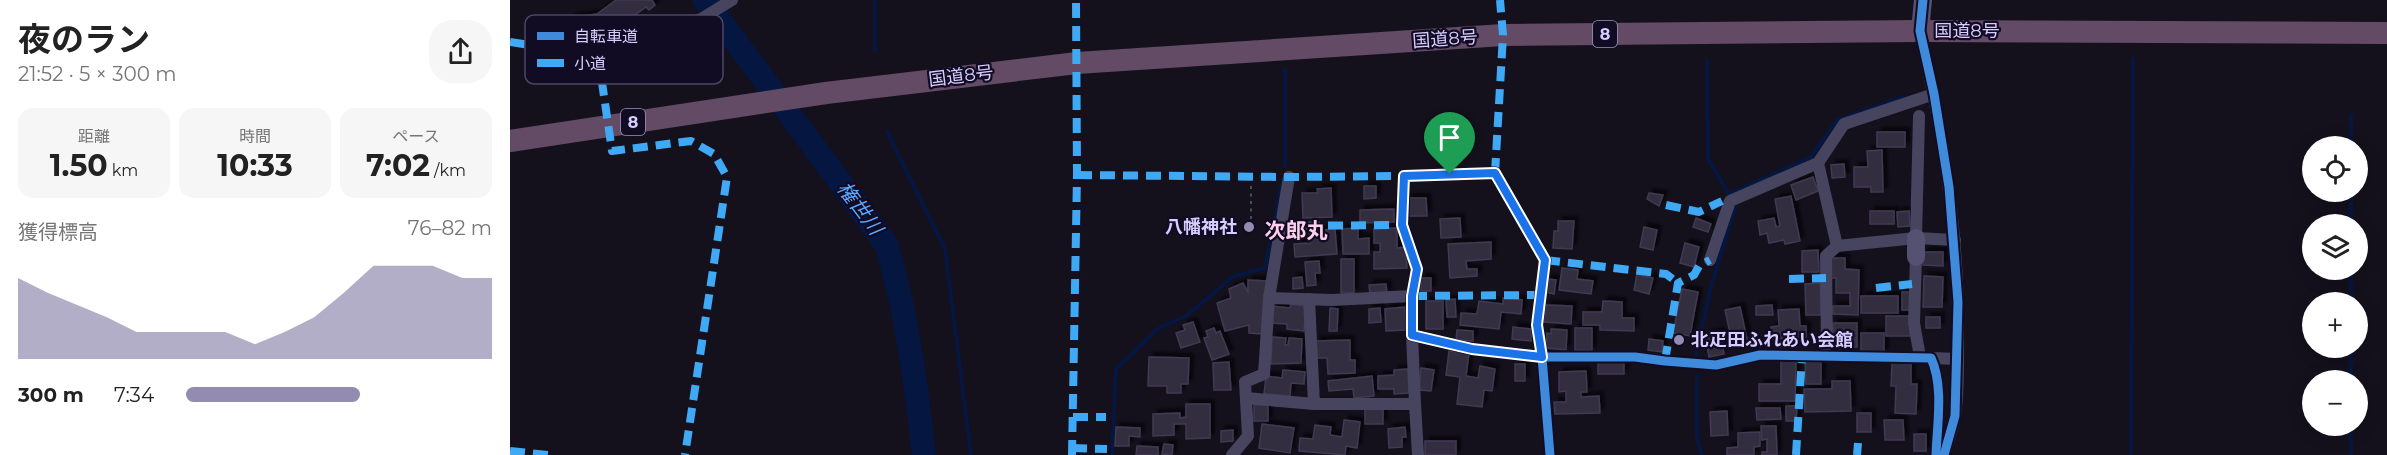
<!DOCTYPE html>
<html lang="ja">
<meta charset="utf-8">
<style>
:root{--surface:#fff;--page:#f6f6f6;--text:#222;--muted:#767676;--accent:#938cb0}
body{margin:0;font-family:Montserrat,"Noto Sans JP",sans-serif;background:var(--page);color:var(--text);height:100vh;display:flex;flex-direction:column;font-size:22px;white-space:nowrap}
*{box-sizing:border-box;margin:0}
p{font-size:20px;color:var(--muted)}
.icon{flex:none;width:33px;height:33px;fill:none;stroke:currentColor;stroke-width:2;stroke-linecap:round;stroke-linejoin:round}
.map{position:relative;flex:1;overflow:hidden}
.drawer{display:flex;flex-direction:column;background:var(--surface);width:510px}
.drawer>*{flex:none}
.fabs{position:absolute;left:1792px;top:136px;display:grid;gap:12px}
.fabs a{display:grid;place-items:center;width:66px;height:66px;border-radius:50%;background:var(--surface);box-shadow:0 3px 15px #0003;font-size:30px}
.pin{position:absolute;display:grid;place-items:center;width:51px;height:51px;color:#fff;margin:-62px -26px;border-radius:50% 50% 50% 0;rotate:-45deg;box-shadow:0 0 6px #0007}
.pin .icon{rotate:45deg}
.round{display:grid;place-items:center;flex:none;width:63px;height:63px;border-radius:24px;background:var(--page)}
.head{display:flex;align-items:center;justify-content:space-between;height:102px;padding:0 18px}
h1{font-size:33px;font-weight:700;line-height:45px}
.metrics{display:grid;grid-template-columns:repeat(3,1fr);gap:9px;height:102px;padding:6px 18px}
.metrics div{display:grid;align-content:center;border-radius:15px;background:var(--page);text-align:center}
.metrics b{font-size:30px;font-weight:700}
.metrics small{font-size:16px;font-weight:400}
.metrics p{font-size:16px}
.chart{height:168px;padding:12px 18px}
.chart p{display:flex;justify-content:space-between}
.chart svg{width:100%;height:108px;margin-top:6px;fill:var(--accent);opacity:.7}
ul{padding:0 18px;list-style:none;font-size:20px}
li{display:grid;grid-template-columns:96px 72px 1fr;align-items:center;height:45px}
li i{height:15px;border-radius:8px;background:var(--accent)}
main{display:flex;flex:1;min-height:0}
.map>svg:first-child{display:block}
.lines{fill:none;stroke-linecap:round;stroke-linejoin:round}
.stream{stroke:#051640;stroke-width:4}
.river{stroke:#051640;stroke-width:24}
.building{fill:#322e40;stroke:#413a52;stroke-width:1.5;filter:url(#shadow)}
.path{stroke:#425060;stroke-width:2;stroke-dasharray:3 4.5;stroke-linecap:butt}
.street{stroke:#47445f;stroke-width:12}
.secondary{stroke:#555271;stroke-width:18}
.highway{stroke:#634b65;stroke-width:22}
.quiet{stroke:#3fa9f5;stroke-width:8;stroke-dasharray:15 8;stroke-linecap:butt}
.cycleway-casing{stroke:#110b23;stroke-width:13}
.cycleway{stroke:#408adc;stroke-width:9}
.route-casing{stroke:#fff;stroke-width:12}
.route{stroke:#1a73e8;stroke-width:8}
.poi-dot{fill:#938cb0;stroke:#110b23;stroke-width:2}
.labels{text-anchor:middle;stroke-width:4.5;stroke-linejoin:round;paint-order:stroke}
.shield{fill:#110b23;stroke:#9c94bd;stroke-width:1.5}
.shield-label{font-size:16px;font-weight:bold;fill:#d7ceff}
.street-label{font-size:18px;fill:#d7ceff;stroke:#110b23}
.poi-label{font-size:18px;font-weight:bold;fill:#d7ceff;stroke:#110b23;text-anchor:end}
.water-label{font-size:20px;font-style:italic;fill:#5ca8ff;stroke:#110b23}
.quarter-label{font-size:21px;font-weight:bold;fill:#ffd0eb;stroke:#110b23}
.key{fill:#110b23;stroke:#4c4665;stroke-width:1.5}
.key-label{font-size:16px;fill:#d7ceff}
</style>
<main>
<section class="drawer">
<div class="head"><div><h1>夜のラン</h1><p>21:52 · 5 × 300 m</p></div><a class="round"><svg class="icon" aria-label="share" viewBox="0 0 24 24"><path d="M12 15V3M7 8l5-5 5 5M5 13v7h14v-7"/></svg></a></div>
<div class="metrics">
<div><p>距離</p><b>1.50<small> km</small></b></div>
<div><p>時間</p><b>10:33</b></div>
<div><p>ペース</p><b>7:02<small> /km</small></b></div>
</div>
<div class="chart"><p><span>獲得標高</span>76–82 m</p>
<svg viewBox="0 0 160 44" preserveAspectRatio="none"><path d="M0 44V11L10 17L20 22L30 27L40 33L50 33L60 33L70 33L80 38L90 33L100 27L110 17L120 6L130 6L140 6L150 11L160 11V44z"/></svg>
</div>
<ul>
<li><b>300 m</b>7:34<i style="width:57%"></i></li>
</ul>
</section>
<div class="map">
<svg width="1877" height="455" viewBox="0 0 1877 455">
<defs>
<filter id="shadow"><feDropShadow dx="4.5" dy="-4.5" stdDeviation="1.5" flood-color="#0009"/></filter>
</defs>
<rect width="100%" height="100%" fill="#14111d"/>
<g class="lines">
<g class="stream">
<path d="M 365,0 L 365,51"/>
<path d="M 1197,60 L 1198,159 L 1219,194 L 1301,157 L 1327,120 L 1393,97"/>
<path d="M 775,69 L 775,166"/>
<path d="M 377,132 L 435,249 L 461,455"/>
<path d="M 1841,147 L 1841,115"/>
<path d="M 1841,225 L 1841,192"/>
<path d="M 1841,303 L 1841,270"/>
<path d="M 1186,354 L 1201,287 L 1225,208"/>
<path d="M 1187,375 L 1187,439 L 1192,455"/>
<path d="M 1841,381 L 1841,348"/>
<path d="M 602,455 L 606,369 L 649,328 L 676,316 L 724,276 L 755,268 L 771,186"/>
<path d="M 1621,455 L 1623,59"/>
<path d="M 1841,455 L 1841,426"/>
</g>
<path class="river" d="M 195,0 L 376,244 C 397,313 406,384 414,455"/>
</g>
<g class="building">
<path d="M 106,0 L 142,0 L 145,5 L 139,10 L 136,7 L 102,32 L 62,36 L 60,18 L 87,14 Z"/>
<rect x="1367" y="132" width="28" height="15"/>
<path d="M 1372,150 L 1373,192 L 1361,192 L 1361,187 L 1344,187 L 1344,167 L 1358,167 L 1357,151 Z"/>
<path d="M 1334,164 L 1335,177 L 1322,178 L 1321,165 Z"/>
<path d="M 1303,177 L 1308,191 L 1286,200 L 1281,185 Z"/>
<path d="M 854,186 L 866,186 L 866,198 L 854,199 Z"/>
<path d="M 821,188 L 822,217 L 793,218 L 792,193 L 808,193 L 807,189 Z"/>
<path d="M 1139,193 L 1153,195 L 1149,206 L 1137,199 Z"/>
<path d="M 1281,196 L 1290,241 L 1275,244 L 1274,240 L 1259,243 L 1257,233 L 1250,235 L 1248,221 L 1264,218 L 1266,227 L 1270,226 L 1265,199 Z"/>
<path d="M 897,198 L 916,198 L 917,216 L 898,216 Z"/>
<path d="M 884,209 L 884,222 L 850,223 L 850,210 Z"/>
<rect x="1360" y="211" width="24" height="13"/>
<path d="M 1399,211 L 1400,226 L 1388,227 L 1387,212 Z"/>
<path d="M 950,218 L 951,237 L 931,238 L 930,219 Z"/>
<path d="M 1186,218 L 1201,224 L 1198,232 L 1183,227 Z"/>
<path d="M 1048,221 L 1064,221 L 1062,249 L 1043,248 L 1044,231 L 1048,231 Z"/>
<path d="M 1134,227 L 1147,230 L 1143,250 L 1130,247 Z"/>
<path d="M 848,228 L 848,239 L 859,238 L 859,254 L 833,254 L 832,229 Z"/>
<path d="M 887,228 L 887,248 L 896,247 L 897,268 L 864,269 L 864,252 L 870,252 L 870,243 L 864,243 L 864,229 Z"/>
<path d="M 825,229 L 827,254 L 785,257 L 784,244 L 800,243 L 799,231 Z"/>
<path d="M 981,242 L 981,259 L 956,261 L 957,269 L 967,269 L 967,276 L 940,278 L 938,244 Z"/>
<path d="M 1175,243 L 1189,247 L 1184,267 L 1170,263 Z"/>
<path d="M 1308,250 L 1309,272 L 1292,272 L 1292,251 Z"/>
<path d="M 1413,252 L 1433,252 L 1433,266 L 1413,265 Z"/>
<path d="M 1321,258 L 1335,258 L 1335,269 L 1349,270 L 1348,315 L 1323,314 L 1323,306 L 1340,306 L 1340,293 L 1326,293 L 1326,278 L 1320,278 Z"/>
<rect x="831" y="259" width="13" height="34"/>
<path d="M 809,261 L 810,273 L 805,273 L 806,285 L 797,286 L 795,262 Z"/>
<path d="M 1052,268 L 1068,270 L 1067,279 L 1083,281 L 1081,294 L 1049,290 Z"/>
<path d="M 1127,274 L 1143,278 L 1139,294 L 1124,290 Z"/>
<path d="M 1414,276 L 1433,277 L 1432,307 L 1413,307 Z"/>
<path d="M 792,277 L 793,288 L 783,289 L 783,278 Z"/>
<rect x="911" y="278" width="10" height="13"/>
<path d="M 1037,279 L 1046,280 L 1044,294 L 1035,292 Z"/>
<path d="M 738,280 L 757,281 L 753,334 L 739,333 L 739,325 L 715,331 L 707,303 L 721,298 L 719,289 L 733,283 L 738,292 Z"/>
<path d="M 1310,283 L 1311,315 L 1296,315 L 1295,284 Z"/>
<path d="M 876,284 L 877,294 L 860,295 L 859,285 Z"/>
<path d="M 1172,289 L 1188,292 L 1180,336 L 1163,333 Z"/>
<rect x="1392" y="292" width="8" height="18"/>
<rect x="1351" y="296" width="37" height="17"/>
<path d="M 993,298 L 1012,300 L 1011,314 L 991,312 L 989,329 L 950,325 L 951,313 L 967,314 L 969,301 L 993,304 Z"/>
<path d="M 945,299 L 946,317 L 937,317 L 936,300 Z"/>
<rect x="916" y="301" width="17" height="28"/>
<path d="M 1093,301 L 1112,302 L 1112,318 L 1124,318 L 1124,331 L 1090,330 L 1090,325 L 1073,325 L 1073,312 L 1092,312 Z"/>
<path d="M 781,304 L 796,306 L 794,331 L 777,329 L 777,324 L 761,323 L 762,306 L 780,308 Z"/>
<path d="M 1036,305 L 1062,306 L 1061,324 L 1034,322 Z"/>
<path d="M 1262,305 L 1263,315 L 1246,315 L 1246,306 Z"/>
<path d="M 895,307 L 896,330 L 876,331 L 875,309 Z"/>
<path d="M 1230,307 L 1237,339 L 1222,342 L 1215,310 Z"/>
<path d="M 820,308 L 828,309 L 827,331 L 819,331 Z"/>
<path d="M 870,308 L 871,322 L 859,323 L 859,309 Z"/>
<path d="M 1289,309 L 1290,326 L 1296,326 L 1296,337 L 1262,339 L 1261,327 L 1269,326 L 1268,310 Z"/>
<rect x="1376" y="316" width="24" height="20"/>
<rect x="1416" y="317" width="14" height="11"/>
<path d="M 683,322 L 690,342 L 671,348 L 666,333 L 675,330 L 673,325 Z"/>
<rect x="1323" y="323" width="24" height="24"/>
<path d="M 1003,327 L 1021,329 L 1021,341 L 1002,339 Z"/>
<path d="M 704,328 L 706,333 L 710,331 L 719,354 L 702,360 L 694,338 L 698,337 L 696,331 Z"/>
<path d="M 1065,328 L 1082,328 L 1082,351 L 1065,350 Z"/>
<path d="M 1041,329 L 1057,330 L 1056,350 L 1036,348 L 1037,333 L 1041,334 Z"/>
<path d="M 947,330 L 963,331 L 963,341 L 946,340 Z"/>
<path d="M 1210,332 L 1214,354 L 1199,357 L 1195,335 Z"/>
<rect x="1351" y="333" width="23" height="20"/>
<path d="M 762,337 L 776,338 L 775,345 L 778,345 L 779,338 L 792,339 L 791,363 L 761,364 Z"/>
<path d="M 1139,339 L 1153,341 L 1152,352 L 1138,350 Z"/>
<path d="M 840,340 L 840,360 L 845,360 L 845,373 L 818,374 L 817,358 L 807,358 L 806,341 Z"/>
<path d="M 939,351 L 959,353 L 956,376 L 968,378 L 970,366 L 985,369 L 982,391 L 974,390 L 972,407 L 947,404 L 950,377 L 936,375 Z"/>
<path d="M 639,357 L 679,358 L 678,384 L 671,384 L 671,393 L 657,393 L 657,386 L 638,386 Z"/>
<path d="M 1271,361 L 1286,361 L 1285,401 L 1249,401 L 1249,384 L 1271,384 Z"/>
<path d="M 719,362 L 721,390 L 704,390 L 703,363 Z"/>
<rect x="1088" y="362" width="26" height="12"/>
<path d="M 1295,362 L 1311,362 L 1311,384 L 1296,384 Z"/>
<path d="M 1382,363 L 1401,364 L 1401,384 L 1407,384 L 1406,414 L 1385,413 L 1386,386 L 1381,386 Z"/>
<rect x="1005" y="364" width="10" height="17"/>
<path d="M 911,368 L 924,370 L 921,391 L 909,390 Z"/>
<path d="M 898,369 L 899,393 L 884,394 L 884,389 L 868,389 L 868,376 L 884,375 L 884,370 Z"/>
<path d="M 773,370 L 795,372 L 794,384 L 781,383 L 780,396 L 754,394 L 756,376 L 772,378 Z"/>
<path d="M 1076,371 L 1077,392 L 1071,392 L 1071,397 L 1089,396 L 1090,413 L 1045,414 L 1044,402 L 1056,402 L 1056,391 L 1049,392 L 1049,372 Z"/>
<path d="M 862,376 L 864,396 L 844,398 L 843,389 L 819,391 L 818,381 Z"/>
<path d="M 1322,381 L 1340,381 L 1341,411 L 1295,412 L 1294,389 L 1322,389 Z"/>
<path d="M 676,404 L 700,404 L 700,438 L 676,439 L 676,424 L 664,424 L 664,435 L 643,436 L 643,414 L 670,413 L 670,418 L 676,417 Z"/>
<rect x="744" y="405" width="14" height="16"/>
<path d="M 1276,406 L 1287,406 L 1286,421 L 1276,421 Z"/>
<path d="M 1246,408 L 1270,408 L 1271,419 L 1247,420 Z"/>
<rect x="855" y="409" width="18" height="15"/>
<path d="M 1217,411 L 1218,435 L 1201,436 L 1200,412 Z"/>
<rect x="1347" y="413" width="14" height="19"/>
<path d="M 834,420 L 850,422 L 847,448 L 836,446 L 835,455 L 789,451 L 790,438 L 803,439 L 805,425 L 821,427 L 820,435 L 832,437 Z"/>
<path d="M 1374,420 L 1393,420 L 1394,440 L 1375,440 Z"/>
<path d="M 752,424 L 784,428 L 780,453 L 749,448 Z"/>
<path d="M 1251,426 L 1266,426 L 1267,455 L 1252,455 L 1252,452 L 1257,452 L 1257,439 L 1252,440 Z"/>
<path d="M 606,427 L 630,428 L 630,437 L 619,436 L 619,446 L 605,446 Z"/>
<path d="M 895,427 L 896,437 L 892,437 L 892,447 L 879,448 L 878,429 Z"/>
<path d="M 723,430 L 723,441 L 711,442 L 711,431 Z"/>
<path d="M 1250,432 L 1250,446 L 1244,447 L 1244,455 L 1217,455 L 1217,448 L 1228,447 L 1228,433 Z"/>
<rect x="1404" y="434" width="12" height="17"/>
<rect x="915" y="441" width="31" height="14"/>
<path d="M 654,444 L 663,445 L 662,455 L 652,454 Z"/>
<path d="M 627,446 L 648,447 L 648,455 L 626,455 Z"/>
</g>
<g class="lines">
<path class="path" d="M 741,186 L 741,228"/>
<g class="street">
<path d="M 1410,31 C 1432,130 1449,231 1448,333 C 1448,360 1449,389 1445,415 C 1443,429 1438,442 1434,455"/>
<path d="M 88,55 L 191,19 L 222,0"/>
<path d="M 1308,163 L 1327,246"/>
<path d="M 1406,238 L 1409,116"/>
<path d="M 1406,257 L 1404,323 L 1410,357"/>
<path d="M 1200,260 L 1220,201 L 1308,163 L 1334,124 L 1424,94"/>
<path d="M 759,298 L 779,177"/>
<path d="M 799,299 L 804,404"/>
<path d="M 902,335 L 905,404"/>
<path d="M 1317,356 L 1316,256 L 1327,246 L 1406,238 L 1445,240"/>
<path d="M 1421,358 L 1448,359"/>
<path d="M 736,398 L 804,404 L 905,404 L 908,455"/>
<path d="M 722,455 L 738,436 L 735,382 L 754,374 L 759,298 L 822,300 L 902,296"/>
<path d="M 1040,455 L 1032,357 L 1027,325 L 1035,260 L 985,173 L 894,176 L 893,225 L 907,269 L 902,296 L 902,335 L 961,349 L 1032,357 L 1125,357 L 1155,361 L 1206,365 L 1250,355 L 1421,358 C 1434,386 1427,425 1426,455"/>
</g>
<g class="secondary">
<path d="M 1410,31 L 1413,0"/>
<path d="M 1406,257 L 1406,238"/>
</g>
<path class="highway" d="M 0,141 L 316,93 L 567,63 L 993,35 L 1410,31 L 1877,33"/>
<g class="quiet">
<path d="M 0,42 L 88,55 L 102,151 L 181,141 L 204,154 L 217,177 L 175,455"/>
<path d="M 985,173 L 993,35 L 990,0"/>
<path d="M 567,175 L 779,177 L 894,176"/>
<path d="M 1156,205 L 1189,212 L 1212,201"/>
<path d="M 772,226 L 893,225"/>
<path d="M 1035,260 L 1156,274 L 1168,283"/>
<path d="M 1279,279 L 1316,278"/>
<path d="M 1366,288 L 1402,284"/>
<path d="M 902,296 L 1030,295"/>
<path d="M 1155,361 L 1168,283 L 1184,275 L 1189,266 L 1200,260"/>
<path d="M 563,417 L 596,417"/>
<path d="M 562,448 L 597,449"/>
<path d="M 0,451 L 38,455"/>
<path d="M 562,455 L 567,175 L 566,0"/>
<path d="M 1286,455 L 1292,356"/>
<path d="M 1347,455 L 1348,443"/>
</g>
<g class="cycleway-casing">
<g id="cycleway">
<path d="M 1413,0 L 1410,31 L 1424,94 L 1439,187 L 1448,302 L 1445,416 L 1434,455"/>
<path d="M 1040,455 L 1032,357 L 1027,325 L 1035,260 L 985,173 L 894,176 L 893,225 L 907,269 L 902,296 L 902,335 L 961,349 L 1032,357 L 1125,357 L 1155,361 L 1206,365 L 1250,355 L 1421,358 C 1434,386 1427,425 1426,455"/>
</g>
</g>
<use href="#cycleway" class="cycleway"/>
</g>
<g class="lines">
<g class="route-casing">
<path id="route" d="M 985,173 L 1035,260 L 1027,325 L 1032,357 L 962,349 L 902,335 L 902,296 L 907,269 L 892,225 L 894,176 Z"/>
</g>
<use href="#route" class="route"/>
</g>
<g class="poi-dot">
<circle cx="739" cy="227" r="6"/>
<circle cx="1169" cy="340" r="6"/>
</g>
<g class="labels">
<g class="shield">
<rect x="1083" y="21" width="24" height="26" rx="4.5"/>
<rect x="111" y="109" width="24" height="26" rx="4.5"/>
</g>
<g class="shield-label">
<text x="1095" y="40">8</text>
<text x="123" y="128">8</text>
</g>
<g class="street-label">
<text x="1457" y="37">国道8号</text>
<text transform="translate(935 39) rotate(-4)" y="6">国道8号</text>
<text transform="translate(451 76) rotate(-7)" y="6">国道8号</text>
</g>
<g class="poi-label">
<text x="727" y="233">八幡神社</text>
<text x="1181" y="346" text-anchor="start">北疋田ふれあい会館</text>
</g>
<g class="water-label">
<text transform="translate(350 208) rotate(53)" y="7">権世川</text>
</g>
<g class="quarter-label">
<text x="786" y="238">次郎丸</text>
</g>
</g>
<rect x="15" y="15" width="198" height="69" rx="9" class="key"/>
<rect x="27" y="32" width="27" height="8" fill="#408adc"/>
<rect x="27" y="59" width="27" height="8" fill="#3fa9f5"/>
<g class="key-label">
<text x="64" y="42">自転車道</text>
<text x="64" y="69">小道</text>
</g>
</svg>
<div class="fabs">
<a><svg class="icon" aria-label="locate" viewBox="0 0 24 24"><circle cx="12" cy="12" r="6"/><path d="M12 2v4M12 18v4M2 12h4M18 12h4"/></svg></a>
<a><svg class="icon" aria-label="layers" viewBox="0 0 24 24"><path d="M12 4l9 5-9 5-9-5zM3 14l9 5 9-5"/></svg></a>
<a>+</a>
<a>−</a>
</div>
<div class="pin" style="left:940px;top:174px;background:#1e9e55"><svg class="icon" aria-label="arrive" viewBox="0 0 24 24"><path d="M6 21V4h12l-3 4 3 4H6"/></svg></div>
</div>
</main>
